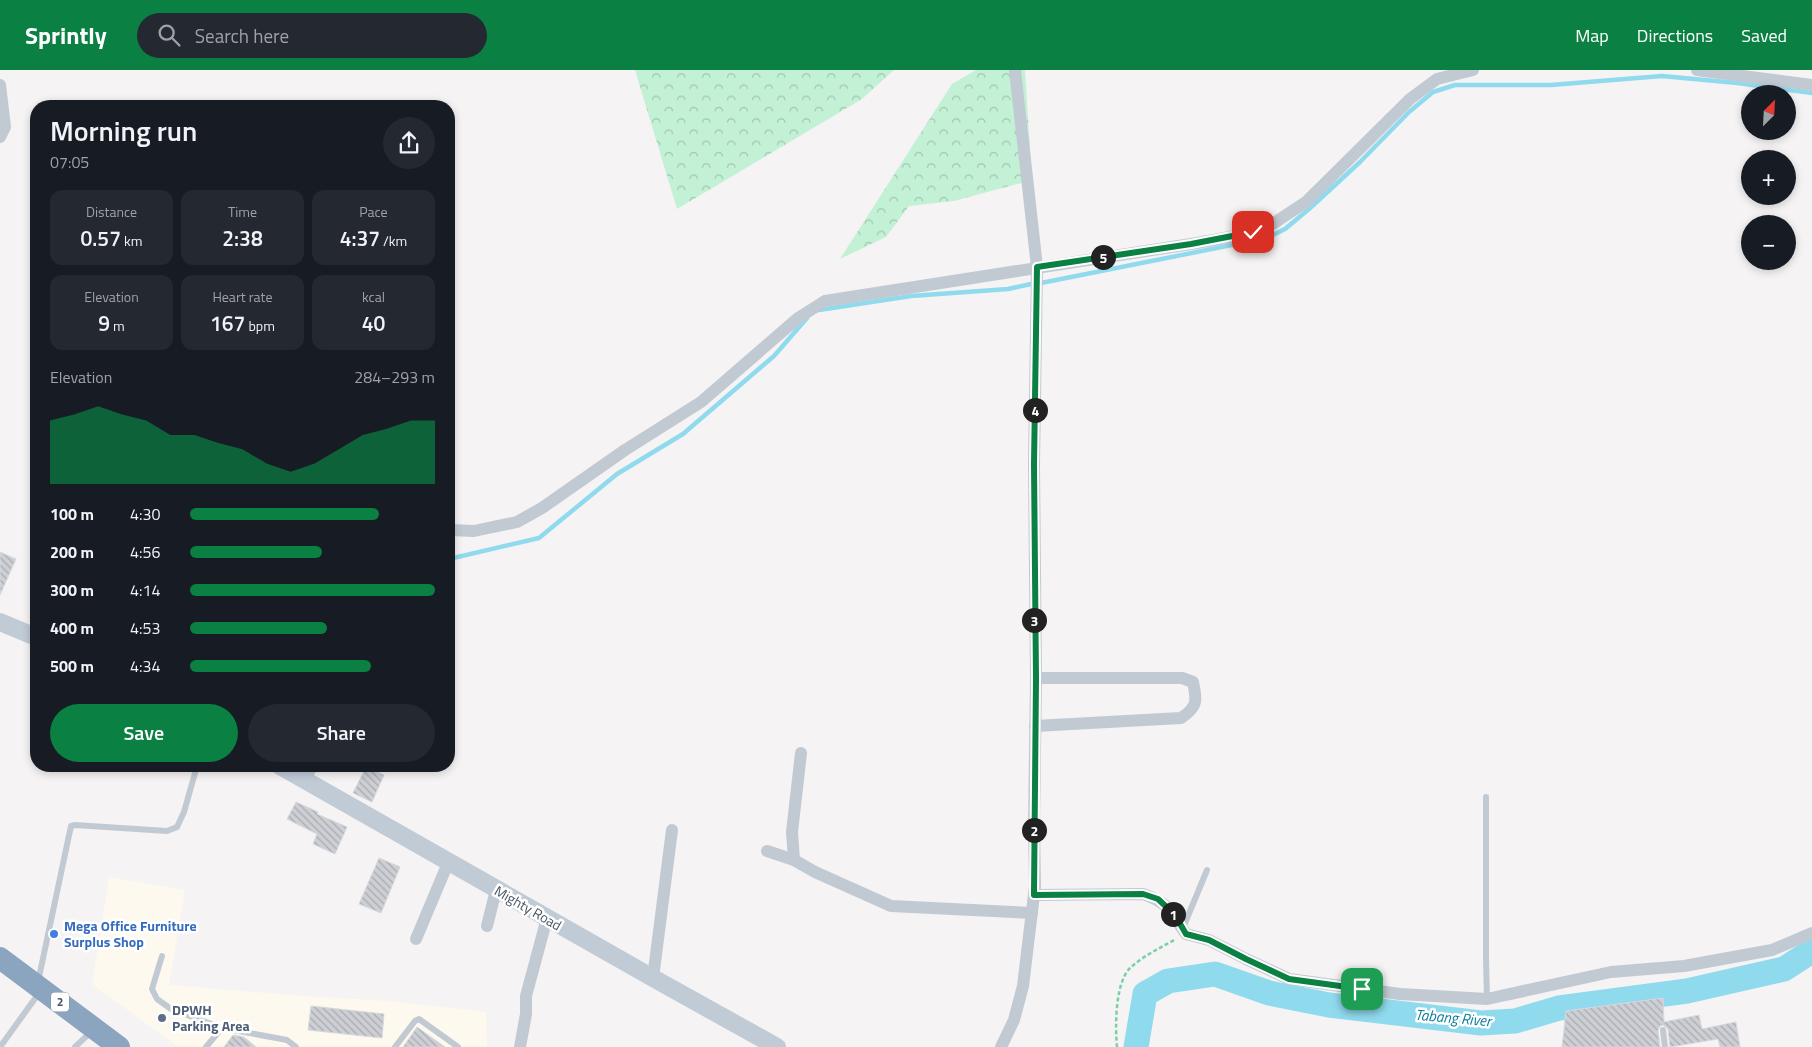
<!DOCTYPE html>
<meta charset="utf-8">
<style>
:root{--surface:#171b24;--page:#242831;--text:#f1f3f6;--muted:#9ea1a6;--accent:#0b8043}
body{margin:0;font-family:"Titillium Web",sans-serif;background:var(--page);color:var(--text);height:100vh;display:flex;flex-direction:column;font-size:19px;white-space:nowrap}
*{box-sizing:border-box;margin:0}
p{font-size:16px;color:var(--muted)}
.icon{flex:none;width:28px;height:28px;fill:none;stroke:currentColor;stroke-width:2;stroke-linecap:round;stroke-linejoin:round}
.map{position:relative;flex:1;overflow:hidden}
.sheet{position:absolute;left:30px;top:30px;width:425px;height:672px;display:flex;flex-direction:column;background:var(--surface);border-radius:20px;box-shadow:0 2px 8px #0003}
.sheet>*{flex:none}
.needle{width:32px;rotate:24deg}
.controls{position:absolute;left:1741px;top:15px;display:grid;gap:10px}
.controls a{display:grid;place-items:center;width:55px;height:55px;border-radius:50%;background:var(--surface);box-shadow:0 2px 8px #0003;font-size:25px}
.pin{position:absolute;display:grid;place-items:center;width:42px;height:42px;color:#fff;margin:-21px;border-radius:10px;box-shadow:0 2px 8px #0006}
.km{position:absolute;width:25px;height:25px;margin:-12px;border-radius:50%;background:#222;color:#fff;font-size:14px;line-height:25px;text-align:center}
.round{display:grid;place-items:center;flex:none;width:52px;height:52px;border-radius:26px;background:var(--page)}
.overview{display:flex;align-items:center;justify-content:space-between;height:85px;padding:0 20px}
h1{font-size:28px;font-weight:600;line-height:38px}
.figures{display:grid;grid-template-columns:repeat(3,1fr);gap:8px;height:85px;padding:5px 20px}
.figures div{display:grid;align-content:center;border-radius:12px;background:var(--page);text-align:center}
.figures b{font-size:21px;font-weight:600}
.figures small{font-size:14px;font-weight:400}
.figures p{font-size:14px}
.chart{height:140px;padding:10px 20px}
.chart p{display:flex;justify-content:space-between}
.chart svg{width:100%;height:90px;margin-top:5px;fill:var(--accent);opacity:.7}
.action{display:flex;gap:10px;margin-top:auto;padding:10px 20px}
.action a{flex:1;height:58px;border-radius:30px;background:var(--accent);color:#fff;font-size:20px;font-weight:600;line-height:58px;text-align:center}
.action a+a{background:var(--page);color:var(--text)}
ul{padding:0 20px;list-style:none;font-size:16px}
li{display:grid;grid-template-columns:80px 60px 1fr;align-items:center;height:38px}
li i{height:12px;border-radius:6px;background:var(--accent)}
header{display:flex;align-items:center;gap:30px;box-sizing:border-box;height:70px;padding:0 25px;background:var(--accent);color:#fff}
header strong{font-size:24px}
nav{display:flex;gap:28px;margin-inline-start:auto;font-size:18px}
.search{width:350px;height:45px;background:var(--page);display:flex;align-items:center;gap:12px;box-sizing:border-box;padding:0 18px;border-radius:28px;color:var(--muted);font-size:19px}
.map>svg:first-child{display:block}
.commercial{fill:#fdf9ef}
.forest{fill:url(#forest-crowns)}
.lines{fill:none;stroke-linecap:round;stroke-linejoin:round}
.stream{stroke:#90daee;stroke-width:4.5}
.river{stroke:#90daee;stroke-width:25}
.building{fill:url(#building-back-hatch);stroke:#d7d9de}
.path{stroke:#7ad0a6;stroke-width:2.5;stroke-dasharray:4 2.5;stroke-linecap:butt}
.lane{stroke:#c1cad2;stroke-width:6}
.street{stroke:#c1cad2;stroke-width:12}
.secondary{stroke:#c1cbd6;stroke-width:18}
.highway{stroke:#8ba5c1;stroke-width:22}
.route-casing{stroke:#fff;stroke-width:10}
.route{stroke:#0b8043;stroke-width:6}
.shop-dot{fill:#3f7fe0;stroke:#fff;stroke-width:2}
.service-dot{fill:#5c6f8a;stroke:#fff;stroke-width:2}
.labels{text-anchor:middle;stroke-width:5;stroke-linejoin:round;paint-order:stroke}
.shield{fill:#fff;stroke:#808990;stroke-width:1}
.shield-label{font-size:12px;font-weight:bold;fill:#4a5661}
.street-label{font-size:14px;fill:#4a5661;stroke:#fff}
.shop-label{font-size:14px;font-weight:bold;fill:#366cbe;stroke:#fff;text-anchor:start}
.service-label{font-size:14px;font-weight:bold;fill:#4e5e75;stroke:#fff;text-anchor:start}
.water-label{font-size:15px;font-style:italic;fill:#0c7c9b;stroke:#fff}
</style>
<header>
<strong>Sprintly</strong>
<div class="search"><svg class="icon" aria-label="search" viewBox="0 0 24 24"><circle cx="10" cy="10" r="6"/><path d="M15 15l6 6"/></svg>Search here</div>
<nav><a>Map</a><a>Directions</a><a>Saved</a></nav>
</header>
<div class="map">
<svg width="1812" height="977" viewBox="0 0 1812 977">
<defs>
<pattern id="forest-crowns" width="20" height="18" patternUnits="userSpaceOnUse" patternTransform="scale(1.25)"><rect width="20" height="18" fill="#c3f1d5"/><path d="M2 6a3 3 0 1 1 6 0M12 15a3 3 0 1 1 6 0" fill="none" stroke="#a0c6b0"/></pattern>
<pattern id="building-back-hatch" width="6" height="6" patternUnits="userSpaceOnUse" patternTransform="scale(1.25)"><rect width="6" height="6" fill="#cdcfd5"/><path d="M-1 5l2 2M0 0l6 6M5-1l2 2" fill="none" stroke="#a8abb0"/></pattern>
</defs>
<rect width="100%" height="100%" fill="#f5f3f3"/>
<path class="commercial" d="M 109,807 L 185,820 L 169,915 L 303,926 L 389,931 L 486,942 L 487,977 L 178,977 L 92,914 Z"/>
<g class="forest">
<path d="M 635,0 L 894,0 L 862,29 L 677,139 Z"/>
<path d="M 976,0 L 1025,0 L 1032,111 L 1025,112 L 954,131 L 909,136 L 886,167 L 840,189 L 952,14 Z"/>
</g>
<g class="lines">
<g class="stream">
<path d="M 1041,213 L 1267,168 L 1285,159 L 1309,139 L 1360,92 L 1409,42 L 1433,22 L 1455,15 L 1551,15 L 1662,6 L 1737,13 L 1812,23"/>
<path d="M 819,240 L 911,226 L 1008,219 L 1031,214"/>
<path d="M 449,489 L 539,468 L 617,404 L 683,364 L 774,286 L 807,248"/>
</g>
<path class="river" d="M 1136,977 L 1145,924 L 1168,911 L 1215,904 L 1269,923 L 1329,935 L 1481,953 L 1515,951 L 1559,938 L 1687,921 L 1784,899 L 1812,881"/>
</g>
<g class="building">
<path d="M 0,482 L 16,489 L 0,525 Z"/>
<path d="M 366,697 L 384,705 L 372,732 L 353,723 Z"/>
<path d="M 296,732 L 318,742 L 317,744 L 347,757 L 335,784 L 313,774 L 317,764 L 287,749 Z"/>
<path d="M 379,788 L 400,797 L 381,843 L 359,834 Z"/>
<path d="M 1663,928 L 1664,952 L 1699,945 L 1702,959 L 1736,952 L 1740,977 L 1720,977 L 1718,969 L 1670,977 L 1668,959 L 1663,955 L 1660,956 L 1658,960 L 1660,977 L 1562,977 L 1566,941 Z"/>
<path d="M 311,936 L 384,944 L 382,968 L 308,960 Z"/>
<path d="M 417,957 L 445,977 L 403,977 Z"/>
<path d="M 233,965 L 244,967 L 256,977 L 224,977 Z"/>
</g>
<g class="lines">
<path class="path" d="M 1117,977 C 1115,957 1115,913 1130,898 C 1143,886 1160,878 1176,869"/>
<g class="lane">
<path d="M 307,708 L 317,696"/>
<path d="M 1486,727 L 1486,889 L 1487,929"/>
<path d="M 1183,858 L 1207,800"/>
<path d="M 162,886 L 152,919 L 157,929 L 171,939 L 222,958 L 287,970 L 296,977"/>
<path d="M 38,912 L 71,756 L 75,755 L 167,761 L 177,757 L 184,742 L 197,696"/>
<path d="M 1663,960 L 1665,977"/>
<path d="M 0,977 L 39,923"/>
<path d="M 75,977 L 92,961"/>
<path d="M 206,977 L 222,958"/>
<path d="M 395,977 L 415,951 L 419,949 L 458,977"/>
</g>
<g class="street">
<path d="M 1697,0 L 1812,15"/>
<path d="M 0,15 L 5,57 L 0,67"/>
<path d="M 449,460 L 474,461 L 517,452 L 542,438 L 625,380 L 701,332 L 798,248 L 825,231 L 1191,174 L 1253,163 L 1274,153 L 1306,132 L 1410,29 L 1437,9 L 1473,0"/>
<path d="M 1035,656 L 1181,648 C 1198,637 1197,630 1193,612 L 1182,608 L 1036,608"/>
<path d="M 801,683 L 792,762 L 794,790 L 815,802 L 891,836 L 1032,843"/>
<path d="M 767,781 L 794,790"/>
<path d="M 1034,825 L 1143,824 C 1170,833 1171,843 1186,864 L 1209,870 L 1246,889 L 1289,909 L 1400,924 L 1487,929 L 1611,902 L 1684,896 L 1772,880 L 1812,863"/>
<path d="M 487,856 L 496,820"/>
<path d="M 416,869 L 448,793"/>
<path d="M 653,908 L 672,760"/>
<path d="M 520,977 L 526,944 L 526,926 L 547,848"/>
<path d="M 1001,977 L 1014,950 L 1023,916 L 1035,816 L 1034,755 L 1036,608 L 1034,394 L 1037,197 L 1015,0"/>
</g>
<g class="secondary">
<path d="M 0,552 L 36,567"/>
<path d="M 280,696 L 653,908 L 777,977"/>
</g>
<path class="highway" d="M 0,888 L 119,977"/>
</g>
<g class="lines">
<g class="route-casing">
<path id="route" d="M 1253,162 L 1191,174 L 1037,197 L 1034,394 L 1036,608 L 1034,825 L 1143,824 L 1158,829 L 1175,845 L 1186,864 L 1209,870 L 1246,889 L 1289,909 L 1362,919"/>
</g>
<use href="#route" class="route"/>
</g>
<circle class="shop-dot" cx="54" cy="864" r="5"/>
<circle class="service-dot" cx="162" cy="948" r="5"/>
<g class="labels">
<rect class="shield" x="51" y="922.5" width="18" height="19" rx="4"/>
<g class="shield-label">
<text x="60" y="936">2</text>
</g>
<g class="street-label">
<text transform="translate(528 838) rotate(30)" y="5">Mighty Road</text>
</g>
<g class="shop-label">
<text x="64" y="861">Mega Office Furniture<tspan x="64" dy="16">Surplus Shop</tspan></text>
</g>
<g class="service-label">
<text x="172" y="945">DPWH<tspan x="172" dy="16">Parking Area</tspan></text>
</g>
<g class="water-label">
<text transform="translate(1453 948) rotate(5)" y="5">Tabang River</text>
</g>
</g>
</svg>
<div class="controls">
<a><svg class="needle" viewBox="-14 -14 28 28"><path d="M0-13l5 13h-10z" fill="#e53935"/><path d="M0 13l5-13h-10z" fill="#9ea1a6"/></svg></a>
<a>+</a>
<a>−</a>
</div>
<div class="pin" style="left:1362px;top:919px;background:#1e9e55"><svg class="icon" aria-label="arrive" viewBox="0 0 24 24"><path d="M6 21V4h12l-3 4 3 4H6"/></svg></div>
<div class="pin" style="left:1253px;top:162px;background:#d93025"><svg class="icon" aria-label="check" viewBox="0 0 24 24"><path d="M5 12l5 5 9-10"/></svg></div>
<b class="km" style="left:1173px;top:844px">1</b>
<b class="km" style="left:1034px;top:760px">2</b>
<b class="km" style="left:1034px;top:550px">3</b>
<b class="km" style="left:1035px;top:340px">4</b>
<b class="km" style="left:1103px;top:187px">5</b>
<section class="sheet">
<div class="overview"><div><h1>Morning run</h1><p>07:05</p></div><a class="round"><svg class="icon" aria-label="share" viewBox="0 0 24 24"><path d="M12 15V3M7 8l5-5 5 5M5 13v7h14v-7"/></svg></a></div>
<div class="figures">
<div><p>Distance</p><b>0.57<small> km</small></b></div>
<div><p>Time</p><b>2:38</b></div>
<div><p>Pace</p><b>4:37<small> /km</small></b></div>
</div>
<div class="figures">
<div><p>Elevation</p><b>9<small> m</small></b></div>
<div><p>Heart rate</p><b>167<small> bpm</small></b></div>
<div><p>kcal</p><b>40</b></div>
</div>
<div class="chart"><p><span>Elevation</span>284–293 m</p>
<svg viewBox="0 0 160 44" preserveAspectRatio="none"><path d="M0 44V13L10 10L20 6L30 10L40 13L50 20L60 20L70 24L80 27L90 34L100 38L110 34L120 27L130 20L140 17L150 13L160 13V44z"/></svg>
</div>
<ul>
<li><b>100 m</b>4:30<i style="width:77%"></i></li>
<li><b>200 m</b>4:56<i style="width:54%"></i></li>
<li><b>300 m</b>4:14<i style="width:100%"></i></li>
<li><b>400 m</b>4:53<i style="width:56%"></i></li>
<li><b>500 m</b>4:34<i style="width:74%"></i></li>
</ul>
<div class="action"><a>Save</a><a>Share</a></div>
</section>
</div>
